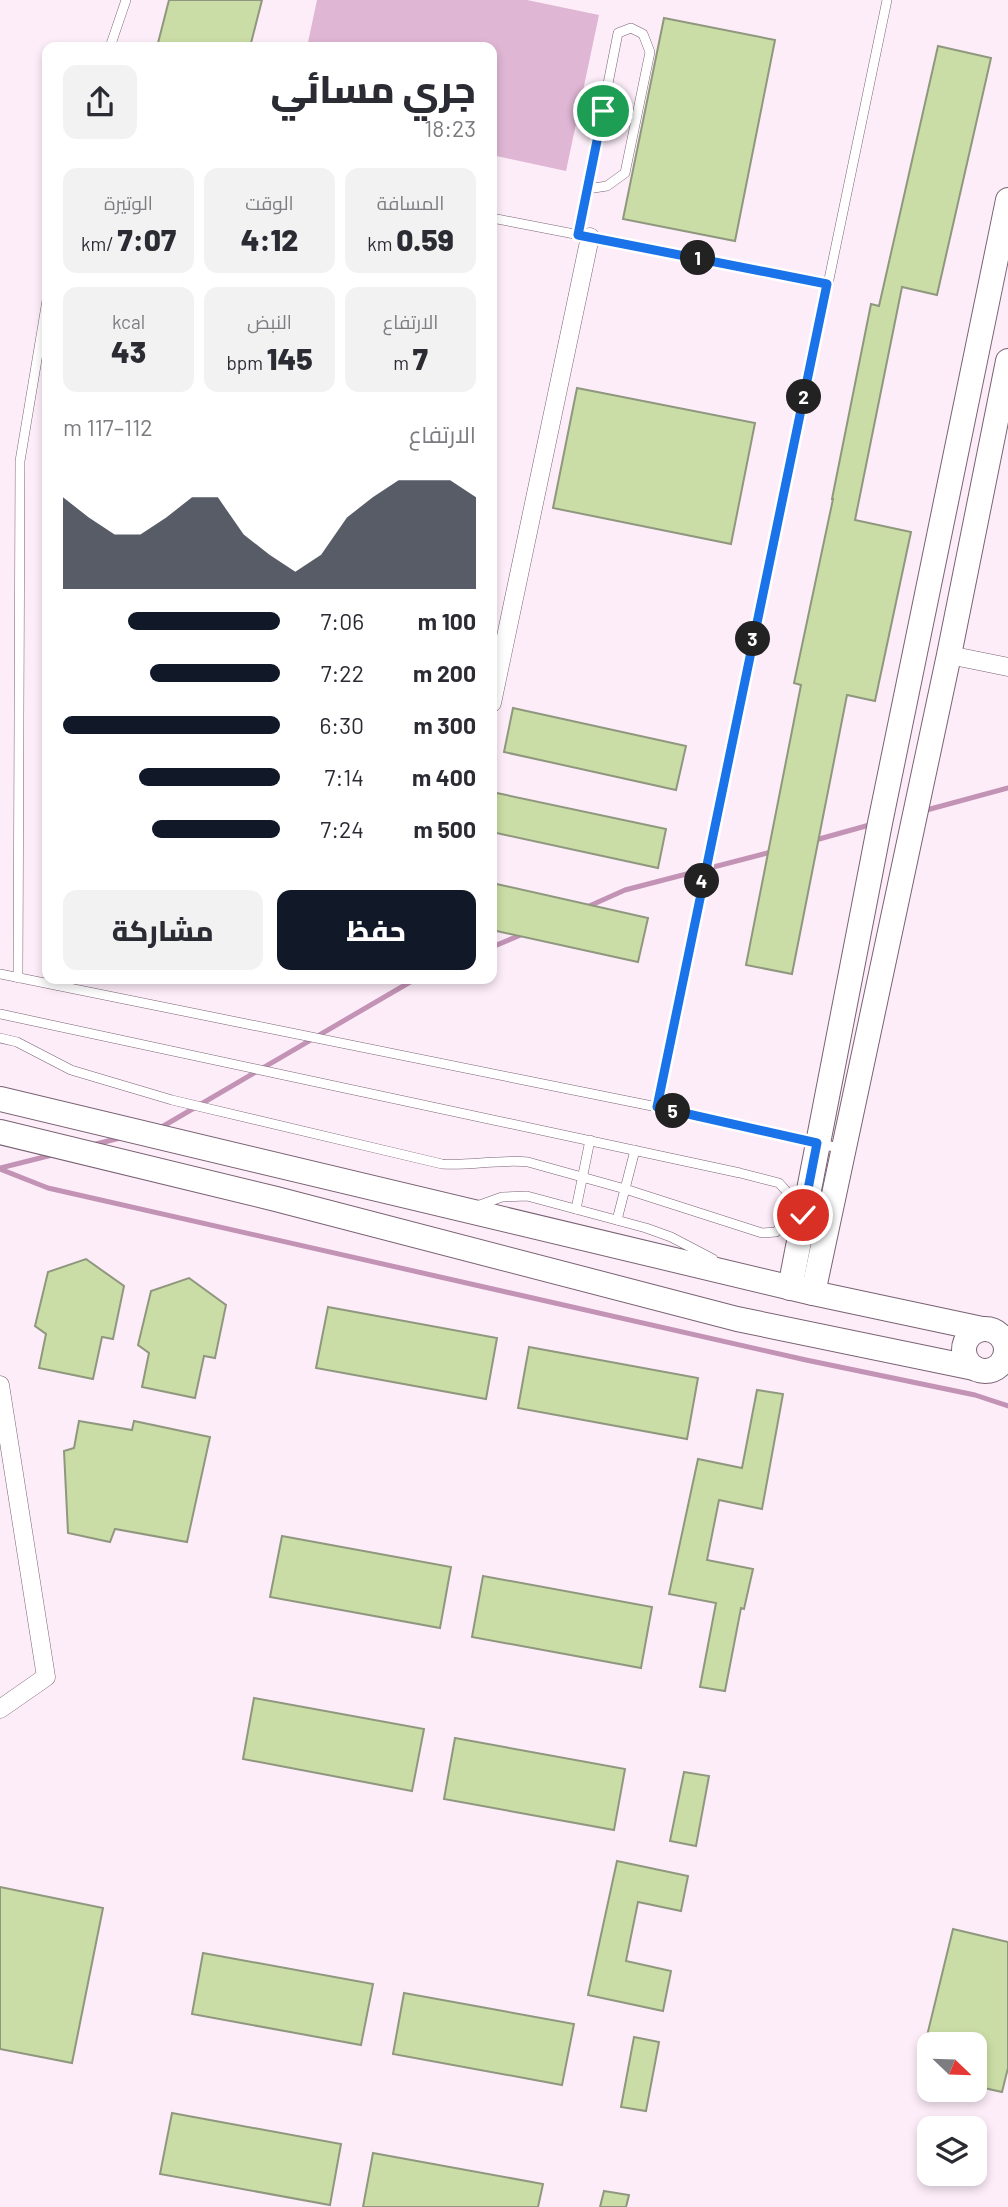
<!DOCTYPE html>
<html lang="ar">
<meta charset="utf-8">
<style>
:root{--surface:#fff;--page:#f2f2f3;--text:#2b2b33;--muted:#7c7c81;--accent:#111827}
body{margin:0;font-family:Barlow,Cairo,sans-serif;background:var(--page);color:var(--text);direction:rtl;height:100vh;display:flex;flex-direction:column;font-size:26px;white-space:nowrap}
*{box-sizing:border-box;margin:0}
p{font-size:23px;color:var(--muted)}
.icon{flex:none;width:38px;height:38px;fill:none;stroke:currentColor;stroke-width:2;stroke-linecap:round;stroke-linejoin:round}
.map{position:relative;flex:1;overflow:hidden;direction:ltr}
.drawer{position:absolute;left:42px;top:42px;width:455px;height:942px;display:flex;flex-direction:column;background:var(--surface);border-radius:14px;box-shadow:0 4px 10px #0003;direction:rtl}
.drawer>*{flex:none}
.needle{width:46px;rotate:113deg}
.tools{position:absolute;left:917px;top:2032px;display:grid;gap:14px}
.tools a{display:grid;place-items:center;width:70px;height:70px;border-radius:14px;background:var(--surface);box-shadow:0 4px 10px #0003;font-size:35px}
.pin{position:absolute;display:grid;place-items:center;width:60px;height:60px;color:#fff;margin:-30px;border:4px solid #fff;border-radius:50%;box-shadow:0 2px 7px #0007}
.km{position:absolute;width:35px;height:35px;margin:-18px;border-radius:50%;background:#222;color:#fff;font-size:19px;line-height:35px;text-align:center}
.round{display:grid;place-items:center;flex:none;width:74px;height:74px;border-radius:14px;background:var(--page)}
.head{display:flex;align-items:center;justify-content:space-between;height:119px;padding:0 21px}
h1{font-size:38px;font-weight:800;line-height:52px}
.figures{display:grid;grid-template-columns:repeat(3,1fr);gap:10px;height:119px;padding:7px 21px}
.figures div{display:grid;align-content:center;border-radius:14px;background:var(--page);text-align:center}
.figures b{font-size:30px;font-weight:800}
.figures small{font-size:19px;font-weight:400}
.figures p{font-size:19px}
.chart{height:196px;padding:14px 21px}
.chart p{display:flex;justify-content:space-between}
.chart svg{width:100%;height:126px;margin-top:7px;fill:var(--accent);opacity:.7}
.primary-button{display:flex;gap:14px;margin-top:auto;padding:14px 21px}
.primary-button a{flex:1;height:80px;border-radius:14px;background:var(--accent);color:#fff;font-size:28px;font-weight:800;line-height:80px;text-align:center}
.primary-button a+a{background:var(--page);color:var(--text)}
ul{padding:0 21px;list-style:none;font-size:23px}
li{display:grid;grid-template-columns:112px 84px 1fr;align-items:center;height:52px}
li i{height:18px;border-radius:9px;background:var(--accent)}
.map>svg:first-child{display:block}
.green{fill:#dfb6d4}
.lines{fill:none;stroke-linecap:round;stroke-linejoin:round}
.stream{stroke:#c393b6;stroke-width:5}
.building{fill:#cbdda6;stroke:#8f977e;stroke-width:2}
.lane-casing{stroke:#796273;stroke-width:10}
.street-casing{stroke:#796273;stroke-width:19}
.secondary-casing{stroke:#796273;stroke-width:26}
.lane{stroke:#fff;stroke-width:9}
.street{stroke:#fff;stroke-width:18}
.secondary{stroke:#fff;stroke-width:24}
.route-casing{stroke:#fff;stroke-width:14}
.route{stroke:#1a73e8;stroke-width:9}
</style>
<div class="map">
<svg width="1008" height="2207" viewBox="0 0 1008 2207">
<rect width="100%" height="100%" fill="#fdedf9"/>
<path class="green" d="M 317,0 L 527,0 L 599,15 L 566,171 L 492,155 L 492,47 L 307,47 Z"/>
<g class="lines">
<g class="stream">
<path d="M 923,811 L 1008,788"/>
<path d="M 812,841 L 873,824"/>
<path d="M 587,907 L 625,890 L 775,851"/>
<path d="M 492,947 L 523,934"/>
<path d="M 160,1128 L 417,978"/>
<path d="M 92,1145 L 120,1138"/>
<path d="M 0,1168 L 52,1155"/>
<path d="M 0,1169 L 48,1188 L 806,1360 L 975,1395 L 1008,1406"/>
</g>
</g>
<g class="building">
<path d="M 169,0 L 262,0 L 250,47 L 157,47 Z"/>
<path d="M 664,18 L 775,40 L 735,241 L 623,219 Z"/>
<path d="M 938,46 L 991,58 L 937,295 L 902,287 L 855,520 L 911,532 L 875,701 L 847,695 L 792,974 L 746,965 L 801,685 L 794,683 L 833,499 L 832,499 L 871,304 L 879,306 Z"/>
<path d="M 577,388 L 755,423 L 731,544 L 553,508 Z"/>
<path d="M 513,708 L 686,746 L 676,790 L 504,752 Z"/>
<path d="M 492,792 L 666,829 L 658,868 L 492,832 Z"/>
<path d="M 492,883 L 648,918 L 638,962 L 492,930 Z"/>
<path d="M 86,1259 L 124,1286 L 113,1339 L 102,1337 L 93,1379 L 39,1368 L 46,1334 L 35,1326 L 48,1272 Z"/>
<path d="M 189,1278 L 226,1305 L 215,1358 L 204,1356 L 195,1398 L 142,1387 L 149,1353 L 138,1345 L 151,1291 Z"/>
<path d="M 328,1307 L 497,1338 L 486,1399 L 316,1368 Z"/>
<path d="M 529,1347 L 698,1378 L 687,1439 L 518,1408 Z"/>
<path d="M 757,1390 L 783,1394 L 762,1509 L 719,1500 L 707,1560 L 753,1569 L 744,1609 L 741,1608 L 725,1691 L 700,1687 L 716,1603 L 669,1594 L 698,1459 L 742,1468 Z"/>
<path d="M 79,1421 L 132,1430 L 134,1421 L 210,1437 L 187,1542 L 115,1529 L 110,1542 L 68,1533 L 64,1451 L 74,1448 Z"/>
<path d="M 282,1536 L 451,1567 L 440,1628 L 270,1597 Z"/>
<path d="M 483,1576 L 652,1607 L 641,1668 L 472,1637 Z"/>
<path d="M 254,1698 L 424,1729 L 412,1791 L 243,1759 Z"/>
<path d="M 455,1738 L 625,1769 L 614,1830 L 444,1799 Z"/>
<path d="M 684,1772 L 709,1776 L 696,1846 L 670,1841 Z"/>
<path d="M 617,1861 L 688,1876 L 681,1911 L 638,1902 L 626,1961 L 671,1971 L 663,2011 L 588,1995 Z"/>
<path d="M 0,1887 L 103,1908 L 72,2063 L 0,2049 Z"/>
<path d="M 953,1929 L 1008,1942 L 1008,2068 L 1002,2092 L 975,2086 L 975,2044 L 925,2044 Z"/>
<path d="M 203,1953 L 373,1984 L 361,2045 L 192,2014 Z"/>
<path d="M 404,1993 L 574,2024 L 562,2085 L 393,2054 Z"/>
<path d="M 634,2037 L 659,2042 L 646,2111 L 621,2107 Z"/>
<path d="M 172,2113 L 341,2144 L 330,2205 L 160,2174 Z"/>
<path d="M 373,2153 L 543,2184 L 538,2207 L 363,2207 Z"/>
<path d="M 604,2191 L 629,2195 L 626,2207 L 600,2207 Z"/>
</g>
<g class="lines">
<g class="lane-casing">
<g id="lane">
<path d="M 110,47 L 126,0"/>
<path d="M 492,218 L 827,283"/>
<path d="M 578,235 L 618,33 L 631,28 L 643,34 L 650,52 L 625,173 L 607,186 L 587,189"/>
<path d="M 0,974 L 657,1107 L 887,0"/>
<path d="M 18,978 L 20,461 L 47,300"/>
<path d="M 0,1014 L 740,1173 L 779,1183 L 789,1194 C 790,1211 787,1220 776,1232 L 762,1233 L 625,1189 L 528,1162 C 500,1159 471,1166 442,1164 L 172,1100 L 71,1070 L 17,1042 L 0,1038"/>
<path d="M 657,1107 L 843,1149"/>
<path d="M 477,1206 L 502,1197 L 527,1196 L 646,1228 L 671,1237 L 713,1259"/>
<path d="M 576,1209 L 590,1140"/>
<path d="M 617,1220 L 635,1150"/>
</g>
</g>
<g class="street-casing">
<g id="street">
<path d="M 949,655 L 1008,667"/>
<path d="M 492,703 L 590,237"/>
<path d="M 0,1385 L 46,1677 L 0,1709"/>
</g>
</g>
<g class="secondary-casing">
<g id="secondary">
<path d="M 0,1099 L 813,1293 L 982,1329"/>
<path d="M 0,1132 L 276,1199 L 737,1319 L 974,1368"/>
<path d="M 790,1288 L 880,823 L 1008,200"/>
<path d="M 813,1293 L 949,655 L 1008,361"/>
<circle cx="985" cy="1350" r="21"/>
</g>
</g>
<use href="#lane" class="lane"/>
<use href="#street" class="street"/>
<use href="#secondary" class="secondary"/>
</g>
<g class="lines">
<g class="route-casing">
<path id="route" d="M 603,111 L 578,235 L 827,284 L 657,1107 L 817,1143 L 803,1215"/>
</g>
<use href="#route" class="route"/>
</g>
</svg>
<div class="tools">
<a><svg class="needle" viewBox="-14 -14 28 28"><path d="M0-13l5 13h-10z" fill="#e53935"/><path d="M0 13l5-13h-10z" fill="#7c7c81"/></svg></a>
<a><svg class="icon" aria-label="layers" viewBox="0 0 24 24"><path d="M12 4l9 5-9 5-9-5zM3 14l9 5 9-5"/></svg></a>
</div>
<div class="pin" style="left:603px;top:111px;background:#1e9e55"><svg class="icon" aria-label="arrive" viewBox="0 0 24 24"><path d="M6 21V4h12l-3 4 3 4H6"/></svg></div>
<div class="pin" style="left:803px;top:1215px;background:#d93025"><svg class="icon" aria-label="check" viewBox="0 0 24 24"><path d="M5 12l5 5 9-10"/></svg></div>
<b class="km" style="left:698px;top:258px">1</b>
<b class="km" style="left:804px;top:397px">2</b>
<b class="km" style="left:753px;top:639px">3</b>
<b class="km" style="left:702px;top:881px">4</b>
<b class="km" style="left:673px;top:1111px">5</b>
<section class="drawer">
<div class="head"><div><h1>جري مسائي</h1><p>18:23</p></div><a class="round"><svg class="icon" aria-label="share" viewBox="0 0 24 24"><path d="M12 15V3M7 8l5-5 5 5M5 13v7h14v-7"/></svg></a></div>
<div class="figures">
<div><p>المسافة</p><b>0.59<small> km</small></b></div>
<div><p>الوقت</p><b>4:12</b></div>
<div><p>الوتيرة</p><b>7:07<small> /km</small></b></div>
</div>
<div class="figures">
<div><p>الارتفاع</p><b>7<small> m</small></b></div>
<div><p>النبض</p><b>145<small> bpm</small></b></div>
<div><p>kcal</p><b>43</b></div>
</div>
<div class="chart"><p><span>الارتفاع</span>112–117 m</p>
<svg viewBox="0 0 160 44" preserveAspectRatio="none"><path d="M0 44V12L10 19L20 25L30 25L40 19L50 12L60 12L70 25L80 32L90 38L100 32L110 19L120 12L130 6L140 6L150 6L160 12V44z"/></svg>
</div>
<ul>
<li><b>100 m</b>7:06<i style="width:70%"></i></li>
<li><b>200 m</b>7:22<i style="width:60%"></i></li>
<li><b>300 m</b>6:30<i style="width:100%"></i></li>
<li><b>400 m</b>7:14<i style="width:65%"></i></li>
<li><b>500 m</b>7:24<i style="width:59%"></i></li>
</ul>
<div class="primary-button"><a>حفظ</a><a>مشاركة</a></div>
</section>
</div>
